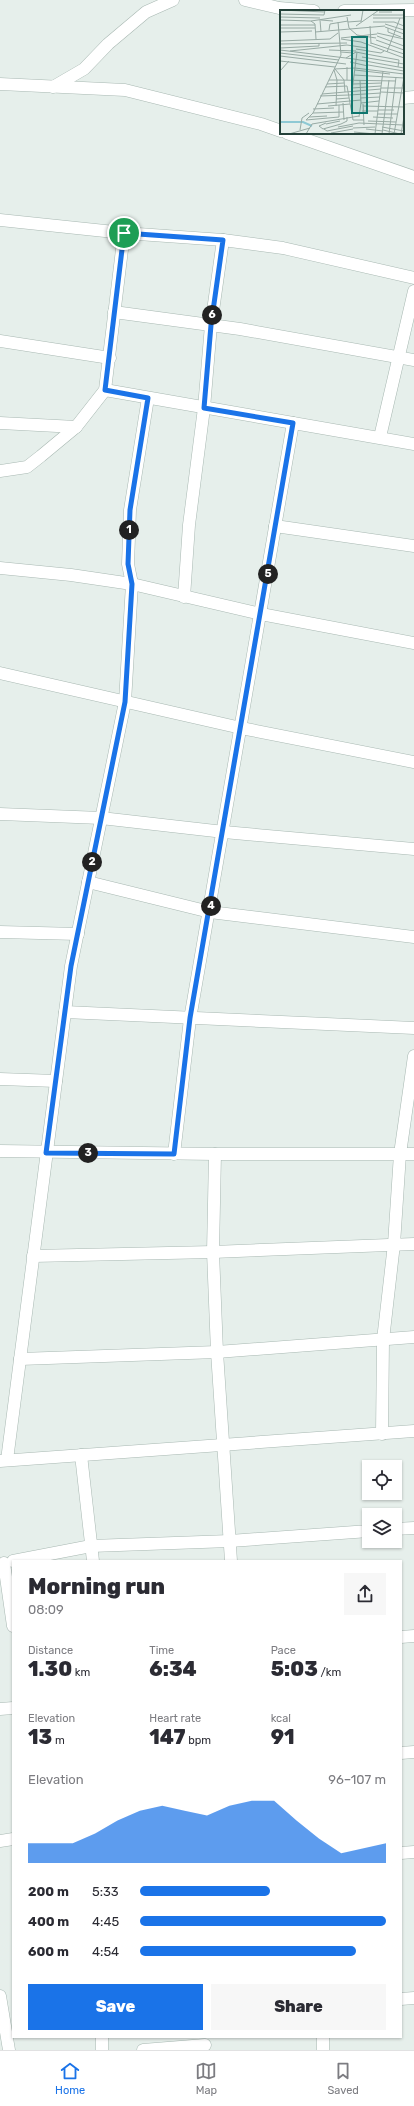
<!DOCTYPE html>
<meta charset="utf-8">
<style>
:root{--surface:#fff;--page:#f7f7f7;--text:#2b2b33;--muted:#7c7c81;--line:#e1e1e2;--accent:#1a73e8}
body{margin:0;font-family:Rubik,sans-serif;background:var(--page);color:var(--text);height:100vh;display:flex;flex-direction:column;font-size:15px;white-space:nowrap}
*{box-sizing:border-box;margin:0}
p{font-size:13px;color:var(--muted)}
.icon{flex:none;width:22px;height:22px;fill:none;stroke:currentColor;stroke-width:2;stroke-linecap:round;stroke-linejoin:round}
.map{position:relative;flex:1;overflow:hidden}
.details{position:absolute;left:12px;top:1560px;width:390px;height:478px;display:flex;flex-direction:column;background:var(--surface);border-radius:0px;box-shadow:0 1px 3px #0004}
.details>*{flex:none}
.fabs{position:absolute;left:362px;top:1460px;display:grid;gap:8px}
.fabs a{display:grid;place-items:center;width:40px;height:40px;border-radius:0px;background:var(--surface);box-shadow:0 1px 3px #0004;font-size:20px}
.pin{position:absolute;display:grid;place-items:center;width:34px;height:34px;color:#fff;margin:-17px;border:2px solid #fff;border-radius:50%;box-shadow:0 1px 4px #0007}
.km{position:absolute;width:20px;height:20px;margin:-10px;border-radius:50%;background:#222;color:#fff;font-size:11px;line-height:20px;text-align:center}
.round{display:grid;place-items:center;flex:none;width:42px;height:42px;border-radius:0px;background:var(--page)}
.overview{display:flex;align-items:center;justify-content:space-between;height:68px;padding:0 16px}
h1{font-size:22px;font-weight:800;line-height:30px}
.figures{display:grid;grid-template-columns:repeat(3,1fr);gap:6px;height:68px;padding:4px 16px}
.figures div{display:grid;align-content:center}
.figures b{font-size:20px;font-weight:800}
.figures small{font-size:11px;font-weight:400}
.figures p{font-size:11px}
.chart{height:112px;padding:8px 16px}
.chart p{display:flex;justify-content:space-between}
.chart svg{width:100%;height:72px;margin-top:4px;fill:var(--accent);opacity:.7}
.cta{display:flex;gap:8px;margin-top:auto;padding:8px 16px}
.cta a{flex:1;height:46px;border-radius:0px;background:var(--accent);color:#fff;font-size:16px;font-weight:800;line-height:46px;text-align:center}
.cta a+a{background:var(--page);color:var(--text)}
ul{padding:0 16px;list-style:none;font-size:13px}
li{display:grid;grid-template-columns:64px 48px 1fr;align-items:center;height:30px}
li i{height:10px;border-radius:5px;background:var(--accent)}
.dock{display:flex;justify-content:space-around;align-items:center;height:56px;border-top:1px solid var(--line);background:var(--surface);font-size:11px;color:var(--muted)}
.dock a{display:grid;justify-items:center;gap:2px}
.dock .selected{color:var(--accent)}
.map>svg:first-child{display:block}
.lines{fill:none;stroke-linecap:round;stroke-linejoin:round}
.minor-casing{stroke:#a8b8b2;stroke-width:13}
.minor{stroke:#fff;stroke-width:12}
.route-casing{stroke:#fff;stroke-width:8}
.route{stroke:#1a73e8;stroke-width:5}
.inset-river{fill:none;stroke:#8ec9d4;stroke-width:2}
.inset-road{fill:none;stroke:#98aaa4;stroke-width:1}
.view{fill:#0f766e;fill-opacity:0.15;stroke:#0f766e;stroke-width:2}
.inset-edge{fill:none;stroke:#24423a;stroke-width:2}
</style>
<div class="map">
<svg width="414" height="2050" viewBox="0 0 414 2050">
<rect width="100%" height="100%" fill="#e6efeb"/>
<g class="lines">
<g class="minor-casing">
<g id="minor">
<path d="M 245,0 L 279,8 L 314,11"/>
<path d="M 344,11 L 414,10"/>
<path d="M 0,84 L 125,90 L 261,124 L 281,131"/>
<path d="M 53,87 L 84,69 L 108,44 L 146,12 L 173,0"/>
<path d="M 403,98 L 414,97"/>
<path d="M 287,133 L 414,177"/>
<path d="M 0,220 L 124,233 L 223,240 L 283,248 L 414,278"/>
<path d="M 114,312 L 240,329 L 414,360"/>
<path d="M 0,341 L 110,358"/>
<path d="M 105,390 L 414,444"/>
<path d="M 0,423 L 76,427"/>
<path d="M 380,437 L 414,291"/>
<path d="M 0,471 L 27,467 L 41,456 L 76,427 L 105,390 L 124,233"/>
<path d="M 275,526 L 414,546"/>
<path d="M 0,568 L 71,575 L 132,584 L 261,614 L 414,643"/>
<path d="M 184,597 L 189,525 L 204,408 L 211,325 L 223,240"/>
<path d="M 0,673 L 241,728 L 414,762"/>
<path d="M 0,814 L 101,818 L 224,832 L 414,849"/>
<path d="M 88,882 L 210,912 L 414,937"/>
<path d="M 0,932 L 78,934"/>
<path d="M 65,1012 L 414,1028"/>
<path d="M 0,1079 L 56,1081"/>
<path d="M 0,1151 L 215,1154 L 414,1154"/>
<path d="M 174,1154 L 190,1019 L 293,423"/>
<path d="M 215,1154 L 213,1252 L 217,1352 L 231,1561"/>
<path d="M 33,1256 L 213,1252 L 414,1244"/>
<path d="M 20,1359 L 217,1352 L 414,1337"/>
<path d="M 382,1434 L 383,1340 L 394,1244 L 400,1154 L 414,1056"/>
<path d="M 81,1455 L 93,1561"/>
<path d="M 7,1460 L 71,966 L 125,702 L 132,584 L 128,564 L 130,510 L 148,398"/>
<path d="M 0,1461 L 414,1431"/>
<path d="M 395,1529 L 414,1528"/>
<path d="M 13,1561 L 91,1546 L 230,1541 L 369,1531"/>
<path d="M 4,1563 L 13,1626"/>
<path d="M 401,1637 L 414,1636"/>
<path d="M 0,1709 L 13,1708"/>
<path d="M 401,1753 L 414,1752"/>
<path d="M 0,1841 L 13,1839"/>
<path d="M 401,1853 L 414,1852"/>
<path d="M 0,1996 L 9,2050"/>
<path d="M 401,1999 L 414,1998"/>
<path d="M 102,2037 L 102,2050"/>
<path d="M 323,2037 L 323,2050"/>
<path d="M 143,2050 L 205,2045"/>
</g>
</g>
<use href="#minor" class="minor"/>
</g>
<g class="lines">
<g class="route-casing">
<path id="route" d="M 124,233 L 223,240 L 211,325 L 204,408 L 293,423 L 190,1018 L 174,1154 L 46,1153 L 71,966 L 125,702 L 132,584 L 128,564 L 130,510 L 148,398 L 105,390 Z"/>
</g>
<use href="#route" class="route"/>
</g>
<g transform="translate(280 10)">
<rect width="124" height="124" fill="#e6efeb"/>
<path class="inset-river" d="M 0,112 L 23,112 L 32,116"/>
<path class="inset-road" d="M 0,0 L 45,2M 99,2 L 112,2M 0,4 L 44,5 L 45,0M 93,5 L 124,5M 0,7 L 40,8M 67,7 L 69,18 L 77,25 L 96,28M 93,8 L 124,8M 0,10 L 31,11 L 35,14 L 36,29M 40,10 L 41,22M 41,10 L 53,11M 31,11 L 71,5M 58,12 L 61,45 L 33,103 L 26,110 L 59,107 L 59,95M 68,12 L 81,11M 81,12 L 83,0M 93,12 L 114,12 L 124,16M 105,14 L 124,20M 0,15 L 35,15M 76,16 L 99,0M 90,16 L 91,34M 105,17 L 124,24M 0,18 L 35,18M 108,18 L 108,22 L 121,27M 49,20 L 50,14 L 68,11M 0,22 L 32,21M 35,22 L 105,16M 97,23 L 124,29M 97,26 L 124,36M 61,28 L 97,24M 61,29 L 81,32 L 124,48M 96,30 L 124,40M 0,31 L 50,29 L 58,23M 91,33 L 124,44M 0,34 L 67,33M 0,38 L 39,36 L 39,33M 76,39 L 101,43 L 104,41M 0,40 L 74,49 L 124,58M 49,40 L 76,41M 10,41 L 67,35 L 87,38M 61,42 L 73,43M 107,42 L 120,8M 0,43 L 59,50M 0,46 L 66,54M 82,47 L 124,54M 66,48 L 76,42 L 86,44 L 119,50 L 118,57M 0,51 L 55,57M 70,52 L 88,56M 88,55 L 124,61M 67,57 L 67,70M 54,59 L 75,58 L 124,64M 55,59 L 64,70 L 65,82M 75,60 L 110,64M 0,61 L 9,51M 74,65 L 124,68M 49,70 L 57,70 L 54,60M 80,70 L 81,93 L 99,91M 47,74 L 64,73M 73,74 L 102,73M 45,77 L 67,76 L 73,110 L 84,110M 72,78 L 101,76M 101,78 L 124,78M 72,81 L 77,42M 101,82 L 124,83M 42,84 L 101,79M 69,85 L 101,83M 40,86 L 69,85M 80,88 L 100,87M 56,89 L 69,88M 63,93 L 64,110M 37,94 L 81,90M 83,94 L 84,115M 48,96 L 70,94M 56,96 L 57,70 L 116,71M 83,96 L 124,97M 33,99 L 54,98M 98,100 L 114,100M 82,101 L 98,101M 33,103 L 63,102M 98,104 L 117,104M 29,107 L 47,106M 79,107 L 81,93M 93,107 L 113,108M 88,111 L 116,112M 46,113 L 39,116 L 43,119 L 61,114 L 67,111 L 67,107M 46,114 L 60,111M 58,117 L 79,113 L 123,115M 102,117 L 124,121M 73,118 L 95,117M 44,119 L 47,121 L 73,116M 86,119 L 103,121M 20,120 L 22,108 L 29,103M 103,120 L 120,124M 74,122 L 95,124M 51,123 L 73,119M 9,124 L 30,118M 26,124 L 32,114 L 79,106M 95,124 L 103,61M 102,124 L 109,70M 109,124 L 116,67M 114,124 L 124,67M 121,124 L 124,107"/>
<path class="view" d="M 72,27 L 87,27 L 87,103 L 72,103 Z"/>
<rect width="124" height="124" class="inset-edge"/>
</g>
</svg>
<div class="fabs">
<a><svg class="icon" aria-label="locate" viewBox="0 0 24 24"><circle cx="12" cy="12" r="6"/><path d="M12 2v4M12 18v4M2 12h4M18 12h4"/></svg></a>
<a><svg class="icon" aria-label="layers" viewBox="0 0 24 24"><path d="M12 4l9 5-9 5-9-5zM3 14l9 5 9-5"/></svg></a>
</div>
<div class="pin" style="left:124px;top:233px;background:#1e9e55"><svg class="icon" aria-label="arrive" viewBox="0 0 24 24"><path d="M6 21V4h12l-3 4 3 4H6"/></svg></div>
<b class="km" style="left:129px;top:530px">1</b>
<b class="km" style="left:92px;top:862px">2</b>
<b class="km" style="left:88px;top:1153px">3</b>
<b class="km" style="left:211px;top:906px">4</b>
<b class="km" style="left:268px;top:574px">5</b>
<b class="km" style="left:212px;top:315px">6</b>
<section class="details">
<div class="overview"><div><h1>Morning run</h1><p>08:09</p></div><a class="round"><svg class="icon" aria-label="share" viewBox="0 0 24 24"><path d="M12 15V3M7 8l5-5 5 5M5 13v7h14v-7"/></svg></a></div>
<div class="figures">
<div><p>Distance</p><b>1.30<small> km</small></b></div>
<div><p>Time</p><b>6:34</b></div>
<div><p>Pace</p><b>5:03<small> /km</small></b></div>
</div>
<div class="figures">
<div><p>Elevation</p><b>13<small> m</small></b></div>
<div><p>Heart rate</p><b>147<small> bpm</small></b></div>
<div><p>kcal</p><b>91</b></div>
</div>
<div class="chart"><p><span>Elevation</span>96–107 m</p>
<svg viewBox="0 0 160 44" preserveAspectRatio="none"><path d="M0 44V32L10 32L20 32L30 26L40 18L50 12L60 9L70 12L80 15L90 9L100 6L110 6L120 18L130 29L140 38L150 35L160 32V44z"/></svg>
</div>
<ul>
<li><b>200 m</b>5:33<i style="width:53%"></i></li>
<li><b>400 m</b>4:45<i style="width:100%"></i></li>
<li><b>600 m</b>4:54<i style="width:88%"></i></li>
</ul>
<div class="cta"><a>Save</a><a>Share</a></div>
</section>
</div>
<nav class="dock">
<a class="selected"><svg class="icon" aria-label="home" viewBox="0 0 24 24"><path d="M3 11l9-7 9 7M6 9v11h12V9"/></svg>Home</a>
<a><svg class="icon" aria-label="map" viewBox="0 0 24 24"><path d="M3 6l6-2 6 2 6-2v14l-6 2-6-2-6 2zM9 4v14M15 6v14"/></svg>Map</a>
<a><svg class="icon" aria-label="saved" viewBox="0 0 24 24"><path d="M7 4h10v16l-5-4-5 4z"/></svg>Saved</a>
</nav>
